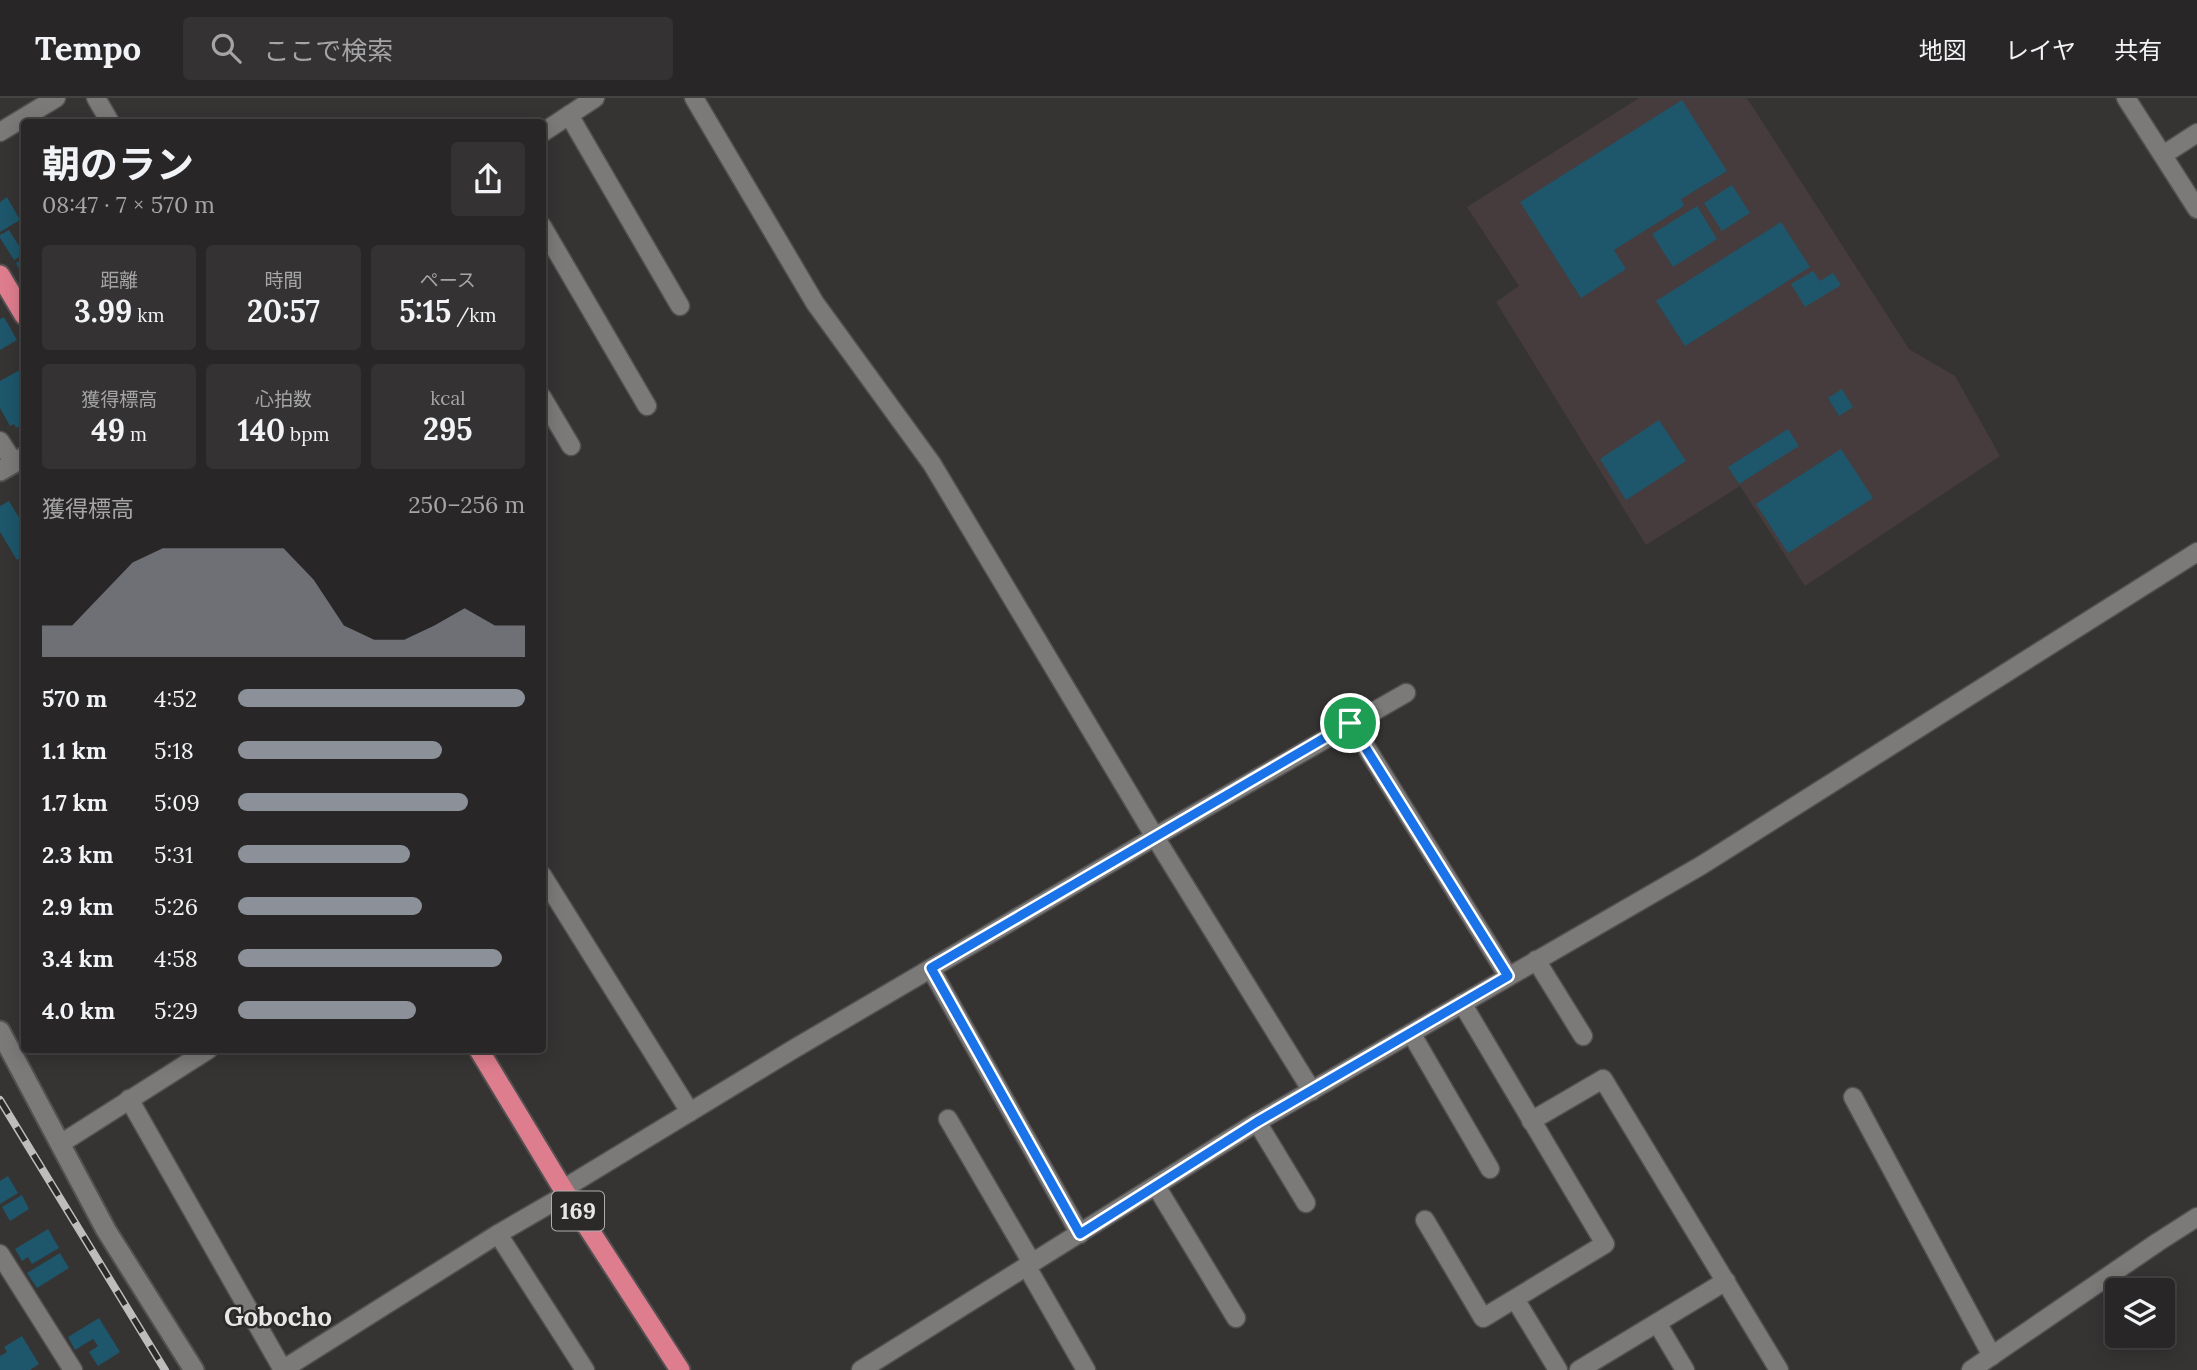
<!DOCTYPE html>
<html lang="ja">
<meta charset="utf-8">
<style>
:root{--surface:#282626;--page:#343232;--text:#f1f3f6;--muted:#a5a5a7;--line:#444343;--accent:#8c9099}
body{margin:0;font-family:Lora,"Noto Sans JP",serif;background:var(--page);color:var(--text);height:100vh;display:flex;flex-direction:column;font-size:26px;white-space:nowrap}
*{box-sizing:border-box;margin:0}
p{font-size:23px;color:var(--muted)}
.icon{flex:none;width:38px;height:38px;fill:none;stroke:currentColor;stroke-width:2;stroke-linecap:round;stroke-linejoin:round}
.map{position:relative;flex:1;overflow:hidden}
.details{position:absolute;left:21px;top:21px;width:525px;height:934px;display:flex;flex-direction:column;background:var(--surface);border-radius:7px;box-shadow:0 4px 18px #0003,0 0 0 2px var(--line)}
.details>*{flex:none}
.fabs{position:absolute;left:2105px;top:1180px;display:grid;gap:14px}
.fabs a{display:grid;place-items:center;width:70px;height:70px;border-radius:7px;background:var(--surface);box-shadow:0 4px 18px #0003,0 0 0 2px var(--line);font-size:35px}
.pin{position:absolute;display:grid;place-items:center;width:60px;height:60px;color:#fff;margin:-30px;border:4px solid #fff;border-radius:50%;box-shadow:0 2px 7px #0007}
.round{display:grid;place-items:center;flex:none;width:74px;height:74px;border-radius:7px;background:var(--page)}
.overview{display:flex;align-items:center;justify-content:space-between;height:119px;padding:0 21px}
h1{font-size:38px;font-weight:700;line-height:52px}
.metrics{display:grid;grid-template-columns:repeat(3,1fr);gap:10px;height:119px;padding:7px 21px}
.metrics div{display:grid;align-content:center;border-radius:7px;background:var(--page);text-align:center}
.metrics b{font-size:30px;font-weight:700}
.metrics small{font-size:19px;font-weight:400}
.metrics p{font-size:19px}
.chart{height:196px;padding:14px 21px}
.chart p{display:flex;justify-content:space-between}
.chart svg{width:100%;height:126px;margin-top:7px;fill:var(--accent);opacity:.7}
ul{padding:0 21px;list-style:none;font-size:23px}
li{display:grid;grid-template-columns:112px 84px 1fr;align-items:center;height:52px}
li i{height:18px;border-radius:9px;background:var(--accent)}
header{display:flex;align-items:center;gap:42px;box-sizing:border-box;height:98px;padding:0 35px;background:var(--surface);border-bottom:2px solid var(--line)}
header strong{font-size:33px}
nav{display:flex;gap:38px;margin-inline-start:auto;font-size:24px}
.search{width:490px;height:63px;background:var(--page);display:flex;align-items:center;gap:18px;box-sizing:border-box;padding:0 24px;border-radius:7px;color:var(--muted);font-size:26px}
.map>svg:first-child{display:block}
.built{fill:#463c3d}
.building{fill:#1e566b}
.lines{fill:none;stroke-linecap:round;stroke-linejoin:round}
.minor-casing{stroke:#525050;stroke-width:21}
.tertiary-casing{stroke:#525050;stroke-width:23}
.trunk-casing{stroke:#525050;stroke-width:23}
.minor{stroke:#7c7979;stroke-width:18}
.tertiary{stroke:#7c7979;stroke-width:19}
.trunk{stroke:#de7d8d;stroke-width:19}
.rail-casing{stroke:#bebcbc;stroke-width:8}
.rail{stroke:#2c2929;stroke-width:5;stroke-dasharray:16;stroke-linecap:butt}
.route-casing{stroke:#fff;stroke-width:14}
.route{stroke:#1a73e8;stroke-width:9}
.labels{text-anchor:middle;stroke-width:5;stroke-linejoin:round;paint-order:stroke}
.shield{fill:#2c2929;stroke:#afadad;stroke-width:2}
.shield-label{font-size:23px;font-weight:bold;fill:#e7e5e5}
.neighbourhood-label{font-size:26px;font-weight:bold;fill:#e7e5e5;stroke:#2c2929}
</style>
<header>
<strong>Tempo</strong>
<div class="search"><svg class="icon" aria-label="search" viewBox="0 0 24 24"><circle cx="10" cy="10" r="6"/><path d="M15 15l6 6"/></svg>ここで検索</div>
<nav><a>地図</a><a>レイヤ</a><a>共有</a></nav>
</header>
<div class="map">
<svg width="2197" height="1272" viewBox="0 0 2197 1272">
<rect width="100%" height="100%" fill="#363333"/>
<path class="built" d="M 1639,0 L 1747,0 L 1909,251 L 1955,278 L 2000,358 L 1805,488 L 1740,388 L 1646,447 L 1496,204 L 1519,188 L 1467,109 Z"/>
<g class="building">
<path d="M 1682,2 L 1727,73 L 1681,101 L 1684,108 L 1614,152 L 1626,171 L 1581,200 L 1520,104 Z"/>
<path d="M 1732,87 L 1750,115 L 1722,133 L 1704,105 Z"/>
<path d="M 7,99 L 20,122 L 0,134 L 0,104 Z"/>
<path d="M 1697,108 L 1717,141 L 1673,169 L 1652,136 Z"/>
<path d="M 1781,124 L 1810,169 L 1685,248 L 1656,203 Z"/>
<path d="M 9,132 L 24,156 L 14,162 L 0,140 L 0,137 Z"/>
<path d="M 24,160 L 24,180 L 16,165 Z"/>
<path d="M 1813,173 L 1820,183 L 1833,175 L 1841,187 L 1805,209 L 1791,186 Z"/>
<path d="M 4,219 L 17,242 L 0,252 L 0,221 Z"/>
<path d="M 20,272 L 24,280 L 24,325 L 16,330 L 14,326 L 10,328 L 0,310 L 0,283 Z"/>
<path d="M 1842,291 L 1853,309 L 1839,318 L 1828,300 Z"/>
<path d="M 1659,322 L 1686,363 L 1626,402 L 1600,361 Z"/>
<path d="M 1788,331 L 1799,348 L 1739,386 L 1728,369 Z"/>
<path d="M 1841,351 L 1873,400 L 1788,455 L 1756,406 Z"/>
<path d="M 9,403 L 24,428 L 24,457 L 17,462 L 0,434 L 0,408 Z"/>
<path d="M 8,1078 L 18,1095 L 0,1106 L 0,1083 Z"/>
<path d="M 22,1097 L 29,1111 L 10,1123 L 2,1109 Z"/>
<path d="M 48,1131 L 59,1150 L 32,1166 L 28,1159 L 22,1163 L 15,1151 Z"/>
<path d="M 60,1155 L 69,1170 L 37,1190 L 27,1175 Z"/>
<path d="M 99,1220 L 120,1254 L 98,1268 L 89,1254 L 98,1248 L 93,1241 L 75,1252 L 68,1239 Z"/>
<path d="M 22,1238 L 39,1266 L 30,1272 L 0,1272 L 0,1258 L 7,1254 L 4,1249 Z"/>
</g>
<g class="lines">
<g class="minor-casing">
<g id="minor">
<path d="M 96,0 L 110,24"/>
<path d="M 694,0 L 815,205 L 932,366 L 1155,739 L 1312,993"/>
<path d="M 2126,0 L 2197,111"/>
<path d="M 569,17 L 680,208"/>
<path d="M 0,34 L 56,0"/>
<path d="M 542,35 L 595,0"/>
<path d="M 2163,57 L 2197,35"/>
<path d="M 542,128 L 647,308"/>
<path d="M 542,299 L 571,348"/>
<path d="M 0,343 L 14,365"/>
<path d="M 1351,625 L 1508,878"/>
<path d="M 542,777 L 690,1014"/>
<path d="M 1536,862 L 1583,938"/>
<path d="M 931,871 L 1080,1136"/>
<path d="M 1411,935 L 1490,1071"/>
<path d="M 1853,999 L 1992,1258"/>
<path d="M 129,1001 L 283,1272"/>
<path d="M 948,1021 L 1032,1165"/>
<path d="M 1531,1023 L 1603,981 L 1779,1272"/>
<path d="M 1257,1024 L 1306,1105"/>
<path d="M 60,1046 L 208,952"/>
<path d="M 1156,1088 L 1236,1220"/>
<path d="M 563,1091 L 792,952 L 1170,730 L 1406,595"/>
<path d="M 1425,1122 L 1483,1220 L 1605,1146 L 1462,905"/>
<path d="M 498,1136 L 585,1272"/>
<path d="M 0,1156 L 73,1272"/>
<path d="M 1027,1169 L 1086,1272"/>
<path d="M 1515,1201 L 1558,1272"/>
<path d="M 1657,1225 L 1685,1272"/>
<path d="M 282,1272 L 498,1136 L 567,1096"/>
<path d="M 861,1272 L 1257,1024 L 1702,767 L 2197,454"/>
<path d="M 1579,1272 L 1726,1183"/>
<path d="M 1971,1272 L 2158,1144 L 2197,1119"/>
</g>
</g>
<g class="tertiary-casing">
<g id="tertiary">
<path d="M 0,373 L 24,359"/>
<path d="M 0,933 L 106,1132 L 194,1272"/>
</g>
</g>
<g class="trunk-casing">
<g id="trunk">
<path d="M 0,177 L 24,217"/>
<path d="M 479,952 L 563,1091 L 680,1272"/>
</g>
</g>
<use href="#minor" class="minor"/>
<use href="#tertiary" class="tertiary"/>
<use href="#trunk" class="trunk"/>
<g class="rail-casing">
<path id="rail" d="M 0,1002 L 165,1272"/>
</g>
<use href="#rail" class="rail"/>
</g>
<g class="lines">
<g class="route-casing">
<path id="route" d="M 1350,625 L 1508,878 L 1257,1024 L 1080,1136 L 931,870 Z"/>
</g>
<use href="#route" class="route"/>
</g>
<g class="labels">
<rect class="shield" x="552" y="1093.5" width="52" height="39" rx="5"/>
<g class="shield-label">
<text x="578" y="1121">169</text>
</g>
<g class="neighbourhood-label">
<text x="278" y="1228">Gobocho</text>
</g>
</g>
</svg>
<div class="fabs">
<a><svg class="icon" aria-label="layers" viewBox="0 0 24 24"><path d="M12 4l9 5-9 5-9-5zM3 14l9 5 9-5"/></svg></a>
</div>
<div class="pin" style="left:1350px;top:625px;background:#1e9e55"><svg class="icon" aria-label="arrive" viewBox="0 0 24 24"><path d="M6 21V4h12l-3 4 3 4H6"/></svg></div>
<section class="details">
<div class="overview"><div><h1>朝のラン</h1><p>08:47 · 7 × 570 m</p></div><a class="round"><svg class="icon" aria-label="share" viewBox="0 0 24 24"><path d="M12 15V3M7 8l5-5 5 5M5 13v7h14v-7"/></svg></a></div>
<div class="metrics">
<div><p>距離</p><b>3.99<small> km</small></b></div>
<div><p>時間</p><b>20:57</b></div>
<div><p>ペース</p><b>5:15<small> /km</small></b></div>
</div>
<div class="metrics">
<div><p>獲得標高</p><b>49<small> m</small></b></div>
<div><p>心拍数</p><b>140<small> bpm</small></b></div>
<div><p>kcal</p><b>295</b></div>
</div>
<div class="chart"><p><span>獲得標高</span>250–256 m</p>
<svg viewBox="0 0 160 44" preserveAspectRatio="none"><path d="M0 44V33L10 33L20 22L30 11L40 6L50 6L60 6L70 6L80 6L90 17L100 33L110 38L120 38L130 33L140 27L150 33L160 33V44z"/></svg>
</div>
<ul>
<li><b>570 m</b>4:52<i style="width:100%"></i></li>
<li><b>1.1 km</b>5:18<i style="width:71%"></i></li>
<li><b>1.7 km</b>5:09<i style="width:80%"></i></li>
<li><b>2.3 km</b>5:31<i style="width:60%"></i></li>
<li><b>2.9 km</b>5:26<i style="width:64%"></i></li>
<li><b>3.4 km</b>4:58<i style="width:92%"></i></li>
<li><b>4.0 km</b>5:29<i style="width:62%"></i></li>
</ul>
</section>
</div>
